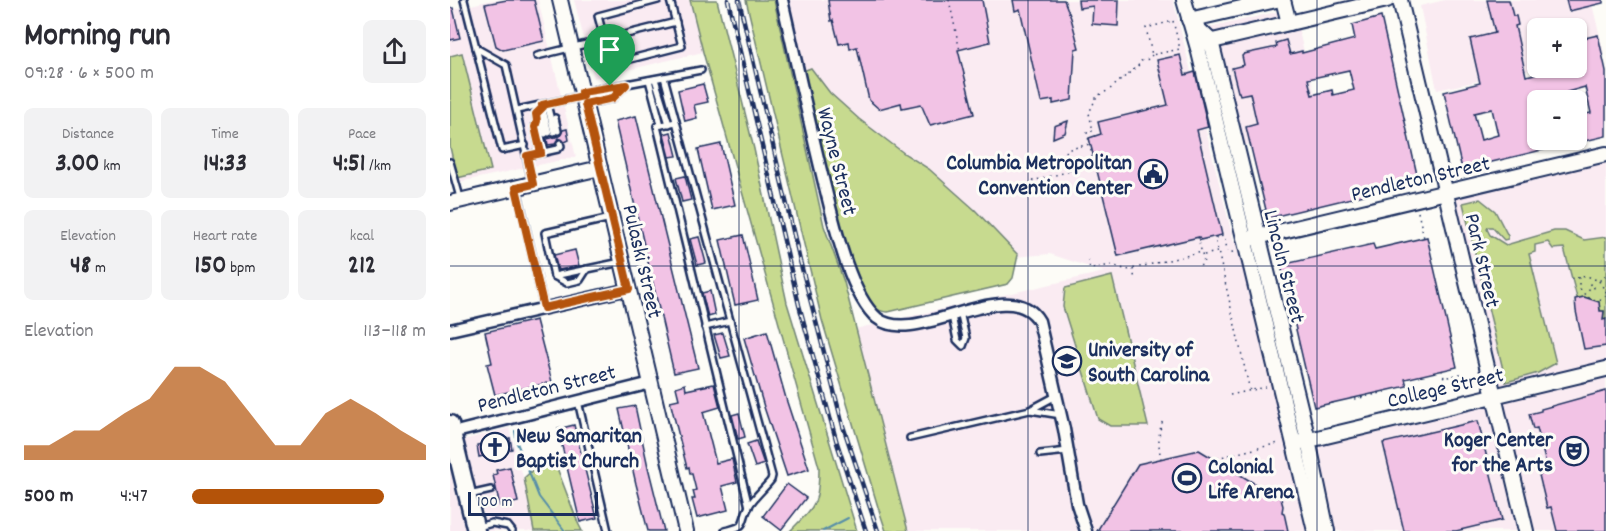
<!DOCTYPE html>
<meta charset="utf-8">
<style>
:root{--surface:#fff;--page:#f2f2f3;--text:#2b2b33;--muted:#7c7c81;--accent:#b45309}
body{margin:0;font-family:Dekko,sans-serif;background:var(--page);color:var(--text);height:100vh;display:flex;flex-direction:column;font-size:22px;white-space:nowrap}
*{box-sizing:border-box;margin:0}
p{font-size:20px;color:var(--muted)}
.icon{flex:none;width:33px;height:33px;fill:none;stroke:currentColor;stroke-width:2;stroke-linecap:round;stroke-linejoin:round}
.map{position:relative;flex:1;overflow:hidden}
.sheet{display:flex;flex-direction:column;background:var(--surface);width:450px}
.sheet>*{flex:none}
.controls{position:absolute;left:1077px;top:18px;display:grid;gap:12px}
.controls a{display:grid;place-items:center;width:60px;height:60px;border-radius:9px;background:var(--surface);box-shadow:0 2px 4px #0004;font-size:30px}
.scale{position:absolute;left:18px;bottom:15px;width:130px;box-sizing:border-box;padding-left:6px;border:3px solid #1b2f5e;border-top:0;font-size:16px;line-height:21px;white-space:nowrap;color:#1b2f5e;-webkit-text-stroke:4px #fdfcf7;paint-order:stroke}
.pin{position:absolute;display:grid;place-items:center;width:51px;height:51px;color:#fff;margin:-62px -26px;border-radius:50% 50% 50% 0;rotate:-45deg;box-shadow:0 0 6px #0007}
.pin .icon{rotate:45deg}
.round{display:grid;place-items:center;flex:none;width:63px;height:63px;border-radius:9px;background:var(--page)}
.headline{display:flex;align-items:center;justify-content:space-between;height:102px;padding:0 24px}
h1{font-size:33px;font-weight:700;line-height:45px}
.figures{display:grid;grid-template-columns:repeat(3,1fr);gap:9px;height:102px;padding:6px 24px}
.figures div{display:grid;align-content:center;border-radius:9px;background:var(--page);text-align:center}
.figures b{font-size:26px;font-weight:700}
.figures small{font-size:16px;font-weight:400}
.figures p{font-size:16px}
.chart{height:168px;padding:12px 24px}
.chart p{display:flex;justify-content:space-between}
.chart svg{width:100%;height:108px;margin-top:6px;fill:var(--accent);opacity:.7}
ul{padding:0 24px;list-style:none;font-size:20px}
li{display:grid;grid-template-columns:96px 72px 1fr;align-items:center;height:45px}
li i{height:15px;border-radius:8px;background:var(--accent)}
main{display:flex;flex:1;min-height:0}
.map>svg:first-child{display:block}
.built{fill:#faebf2}
.green{fill:#c7da8f;stroke:#718476;stroke-width:1.5}
.lines{fill:none;stroke-linecap:round;stroke-linejoin:round}
.stream{stroke:#568ea9;stroke-width:2}
.building{fill:#f2c3e5;stroke:#1b2f5e;stroke-width:1.5;fill-rule:evenodd}
.service-casing{stroke:#1b2f5e;stroke-width:10}
.minor-casing{stroke:#1b2f5e;stroke-width:15}
.tertiary-casing{stroke:#1b2f5e;stroke-width:18}
.primary-casing{stroke:#1b2f5e;stroke-width:21}
.path{stroke:#1b2f5e;stroke-width:1.5;stroke-dasharray:1.5 4.5;stroke-linecap:butt}
.service{stroke:#fdfcf7;stroke-width:5}
.minor{stroke:#fdfcf7;stroke-width:10}
.tertiary{stroke:#fdfcf7;stroke-width:14}
.primary{stroke:#fdfcf7;stroke-width:16}
.rail-casing{stroke:#1b2f5e;stroke-width:4.5}
.rail{stroke:#fdfcf7;stroke-width:2;stroke-dasharray:7;stroke-linecap:butt}
.route-casing{stroke:#fff;stroke-width:12}
.route{stroke:#b45309;stroke-width:8}
.grid{fill:none;stroke:#1b2f5e;stroke-width:1.5;stroke-opacity:0.55}
.labels{text-anchor:middle;stroke-width:6;stroke-linejoin:round;paint-order:stroke}
.street-label{font-size:22px;fill:#1b2f5e;stroke:#fdfcf7}
.poi-label{font-size:22px;font-weight:bold;fill:#1b2f5e;stroke:#fdfcf7;text-anchor:start}
</style>
<main>
<section class="sheet">
<div class="headline"><div><h1>Morning run</h1><p>09:28 · 6 × 500 m</p></div><a class="round"><svg class="icon" aria-label="share" viewBox="0 0 24 24"><path d="M12 15V3M7 8l5-5 5 5M5 13v7h14v-7"/></svg></a></div>
<div class="figures">
<div><p>Distance</p><b>3.00<small> km</small></b></div>
<div><p>Time</p><b>14:33</b></div>
<div><p>Pace</p><b>4:51<small> /km</small></b></div>
</div>
<div class="figures">
<div><p>Elevation</p><b>48<small> m</small></b></div>
<div><p>Heart rate</p><b>150<small> bpm</small></b></div>
<div><p>kcal</p><b>212</b></div>
</div>
<div class="chart"><p><span>Elevation</span>113–118 m</p>
<svg viewBox="0 0 160 44" preserveAspectRatio="none"><path d="M0 44V38L10 38L20 32L30 32L40 25L50 19L60 6L70 6L80 12L90 25L100 38L110 38L120 25L130 19L140 25L150 32L160 38V44z"/></svg>
</div>
<ul>
<li><b>500 m</b>4:47<i style="width:82%"></i></li>
</ul>
</section>
<div class="map">
<svg width="1156" height="531" viewBox="0 0 1156 531">
<rect width="100%" height="100%" fill="#fdfcf7"/>
<filter id="ink" filterUnits="userSpaceOnUse"><feTurbulence type="fractalNoise" baseFrequency=".0167" numOctaves="2"/><feDisplacementMap in="SourceGraphic" scale="12" xChannelSelector="R" yChannelSelector="G"/><feConvolveMatrix kernelMatrix="1 2 1 2 8 2 1 2 1" color-interpolation-filters="sRGB"/></filter>
<g filter="url(#ink)">
<g class="built">
<path d="M 42,0 L 88,0 L 126,157 L 0,184 L 0,10 Z"/>
<path d="M 124,0 L 240,0 L 253,52 L 144,78 Z"/>
<path d="M 338,0 L 723,0 L 784,242 L 799,238 L 851,443 L 1046,396 L 995,191 L 1156,155 L 1156,531 L 453,531 L 396,331 L 654,272 L 600,254 L 564,257 L 371,86 L 352,65 Z"/>
<path d="M 995,0 L 1141,0 L 1154,53 L 1127,59 L 1126,28 L 1088,28 L 1088,68 L 1089,68 L 987,90 L 970,6 Z"/>
<path d="M 843,8 L 873,126 L 776,150 L 747,31 Z"/>
<path d="M 59,428 L 89,531 L 38,531 L 13,440 Z"/>
<path d="M 0,469 L 15,531 L 0,531 Z"/>
</g>
<g class="green">
<path d="M 240,0 L 267,0 L 304,149 L 337,303 L 407,531 L 340,531 C 366,505 369,504 369,467 L 253,52 Z"/>
<path d="M 296,0 L 324,0 L 374,226 L 394,282 L 458,531 L 436,531 L 428,507 L 372,320 Z"/>
<path d="M 12,53 L 41,170 L 7,178 L 0,147 L 0,56 Z"/>
<path d="M 361,68 L 380,93 L 409,119 L 455,154 L 479,169 L 525,210 L 568,255 L 563,278 L 558,284 L 438,312 C 436,312 430,311 429,310 C 395,292 363,114 353,71 Z"/>
<path d="M 1030,199 L 1045,211 L 1058,236 L 1058,239 L 1054,240 L 1042,227 L 1038,227 L 1037,229 L 1040,235 L 1056,245 L 1104,231 L 1115,231 L 1134,240 L 1156,237 L 1156,319 L 1153,320 L 1154,312 L 1150,311 L 1149,302 L 1134,297 L 1127,298 L 1114,248 L 1103,249 L 1098,242 L 1085,245 L 1085,252 L 1079,254 L 1106,363 L 1088,373 L 1056,382 L 1013,203 Z"/>
<path d="M 662,276 L 698,426 L 660,426 L 648,419 L 613,307 L 615,288 Z"/>
<path d="M 104,460 L 128,523 L 132,531 L 84,531 L 74,478 L 85,468 Z"/>
</g>
<g class="lines">
<g class="stream">
<path d="M 65,431 L 67,443 L 89,497 L 115,531"/>
<path d="M 373,531 L 398,518"/>
</g>
</g>
<g class="building">
<path d="M 57,0 L 84,0 L 94,41 L 53,50 L 46,46 L 35,4 Z"/>
<path d="M 378,0 L 532,0 L 540,42 L 508,50 L 524,114 L 480,125 L 471,104 L 452,108 L 451,103 L 429,109 L 419,100 L 407,47 L 400,49 L 399,42 L 389,44 L 383,20 L 381,21 Z"/>
<path d="M 563,0 L 614,0 L 621,18 L 629,48 L 625,49 L 622,100 L 603,104 L 603,100 L 591,102 L 570,9 L 565,11 Z"/>
<path d="M 628,0 L 669,0 L 668,26 L 642,24 L 643,6 L 629,8 Z"/>
<path d="M 1037,0 L 1059,0 L 1063,16 L 1066,16 L 1068,25 L 1065,26 L 1076,76 L 1111,68 L 1126,68 L 1126,40 L 1148,35 L 1156,71 L 1156,136 L 1126,143 L 1126,116 L 1141,113 L 1135,87 L 1117,92 L 1120,100 L 1088,100 L 1088,140 L 1126,140 L 1126,142 L 1012,169 L 994,92 L 1030,83 L 1020,39 L 1045,33 ZM 1042,109 L 1048,135 L 1031,140 L 1024,113 Z"/>
<path d="M 1116,0 L 1153,0 L 1153,3 L 1119,11 Z"/>
<path d="M 0,8 L 3,8 L 10,38 L 0,40 Z"/>
<path d="M 931,17 L 968,179 L 963,180 L 964,183 L 818,218 L 819,221 L 814,222 L 812,211 L 816,210 L 796,127 L 807,124 L 800,93 L 790,95 L 789,92 L 788,92 L 782,68 L 794,65 L 792,56 L 794,54 L 827,47 L 826,43 L 836,40 L 840,54 L 852,51 L 852,53 L 905,39 L 902,25 ZM 899,70 L 904,90 L 883,95 L 882,90 L 862,95 L 858,79 Z"/>
<path d="M 730,55 L 735,75 L 745,72 L 758,127 L 747,130 L 772,235 L 750,240 L 749,237 L 668,256 L 639,138 L 651,134 L 648,122 L 718,105 L 707,60 Z"/>
<path d="M 253,84 L 258,102 L 244,105 L 247,118 L 235,121 L 228,90 Z"/>
<path d="M 186,116 L 248,368 L 224,373 L 165,121 Z"/>
<path d="M 618,121 L 615,133 L 603,138 L 604,126 Z"/>
<path d="M 117,129 L 119,140 L 115,142 L 109,138 L 105,144 L 98,145 L 97,139 L 110,136 L 113,130 Z"/>
<path d="M 221,132 L 227,156 L 220,157 L 214,134 Z"/>
<path d="M 271,144 L 285,205 L 262,210 L 248,149 Z"/>
<path d="M 235,176 L 241,200 L 232,202 L 226,178 Z"/>
<path d="M 293,235 L 308,300 L 285,305 L 270,240 Z"/>
<path d="M 249,237 L 256,263 L 247,265 L 240,239 Z"/>
<path d="M 977,237 L 1007,367 L 955,379 L 957,386 L 864,407 L 831,265 L 923,244 L 925,249 Z"/>
<path d="M 125,250 L 129,266 L 108,270 L 104,255 Z"/>
<path d="M 260,291 L 265,315 L 258,317 L 252,293 Z"/>
<path d="M 1134,297 L 1149,302 L 1150,311 L 1154,311 L 1153,320 L 1156,319 L 1156,346 L 1134,349 L 1126,311 L 1125,299 Z"/>
<path d="M 86,320 L 102,382 L 45,395 L 37,364 L 42,363 L 35,332 Z"/>
<path d="M 317,331 L 337,402 L 359,469 L 337,476 L 314,407 L 294,338 Z"/>
<path d="M 273,333 L 280,356 L 271,358 L 264,335 Z"/>
<path d="M 235,384 L 236,390 L 264,384 L 270,407 L 253,412 L 266,463 L 282,459 L 287,482 L 272,486 L 278,510 L 247,518 L 242,499 L 245,499 L 243,491 L 246,490 L 242,474 L 240,474 L 239,467 L 237,468 L 220,401 L 229,399 L 226,387 Z"/>
<path d="M 1156,391 L 1156,531 L 1107,531 L 1101,507 L 1097,508 L 1089,475 L 1098,472 L 1087,428 L 1083,429 L 1079,414 L 1091,411 L 1091,409 Z"/>
<path d="M 185,406 L 198,467 L 214,531 L 198,531 L 186,484 L 169,409 Z"/>
<path d="M 289,413 L 295,437 L 288,439 L 282,415 Z"/>
<path d="M 1028,421 L 1052,520 L 1006,531 L 954,531 L 933,443 Z"/>
<path d="M 124,425 L 147,518 L 130,522 L 108,429 Z"/>
<path d="M 60,438 L 62,449 L 29,457 L 27,445 Z"/>
<path d="M 306,441 L 314,464 L 305,467 L 297,444 Z"/>
<path d="M 749,450 L 817,491 L 818,494 L 825,494 L 831,499 L 833,506 L 832,512 L 834,513 L 838,531 L 647,531 L 688,464 Z"/>
<path d="M 60,467 L 68,502 L 50,506 L 43,475 L 47,474 L 46,470 Z"/>
<path d="M 337,484 L 356,498 L 331,530 L 313,516 Z"/>
</g>
<g class="lines">
<g class="service-casing">
<g id="service">
<path d="M 14,0 L 52,150 L 75,145"/>
<path d="M 208,0 L 148,16 L 161,64 L 232,46 L 220,0"/>
<path d="M 26,48 L 56,65 L 82,181"/>
<path d="M 87,56 L 226,22"/>
<path d="M 214,77 L 322,476 L 321,480 C 314,489 304,497 299,506 C 290,523 299,526 275,531"/>
<path d="M 205,79 L 219,124"/>
<path d="M 199,80 L 211,125"/>
<path d="M 134,92 L 251,70"/>
<path d="M 136,104 L 163,98 L 176,85"/>
<path d="M 92,106 L 99,133"/>
<path d="M 67,110 L 133,96"/>
<path d="M 89,110 L 95,134"/>
<path d="M 105,118 L 108,131"/>
<path d="M 87,121 L 95,152"/>
<path d="M 226,122 L 207,126 L 299,507"/>
<path d="M 91,153 L 85,127 L 87,121 L 86,114 L 93,107 L 98,108 L 104,132"/>
<path d="M 77,156 L 108,149 L 111,146 L 110,143"/>
<path d="M 0,162 L 11,201"/>
<path d="M 67,189 L 94,308"/>
<path d="M 161,218 L 95,233 L 104,276 L 171,262"/>
<path d="M 104,276 L 117,283 L 130,280 L 137,269"/>
<path d="M 502,316 L 507,340 L 513,346 L 516,338 L 510,312"/>
<path d="M 255,327 L 280,321"/>
<path d="M 606,396 L 580,410 L 611,415"/>
<path d="M 128,401 L 158,531"/>
<path d="M 460,438 L 580,410"/>
<path d="M 590,454 L 618,451"/>
<path d="M 19,495 L 41,490"/>
<path d="M 28,527 L 42,523 L 58,526 L 62,531"/>
</g>
</g>
<g class="minor-casing">
<g id="minor">
<path d="M 332,0 C 346,61 359,122 374,183 C 383,218 399,294 427,318 C 465,349 560,271 589,321 L 614,429 L 627,504 L 636,531"/>
<path d="M 0,330 L 179,289"/>
<path d="M 2,433 L 201,383"/>
</g>
</g>
<g class="tertiary-casing">
<g id="tertiary">
<path d="M 110,0 L 236,531"/>
<path d="M 734,0 L 749,52 L 865,531"/>
<path d="M 833,0 L 839,23"/>
<path d="M 950,0 L 1076,531"/>
<path d="M 739,20 L 826,0"/>
<path d="M 741,22 L 761,41 L 858,440 L 877,531"/>
<path d="M 754,43 L 937,0"/>
<path d="M 0,203 L 150,168"/>
<path d="M 799,239 L 1156,154"/>
<path d="M 851,442 L 1156,369"/>
</g>
</g>
<g class="primary-casing">
<path id="primary" d="M 0,424 L 26,531"/>
</g>
<g class="path">
<path d="M 499,0 L 510,51"/>
<path d="M 723,21 L 730,49 L 702,55 L 696,28 Z"/>
<path d="M 620,170 L 616,150 L 640,144"/>
<path d="M 582,181 L 644,165 L 637,132 L 643,131 L 639,113 L 647,96 L 659,90 L 690,64 L 691,61 L 699,59 L 702,55"/>
<path d="M 968,212 L 974,238"/>
<path d="M 748,237 L 754,263 L 750,266"/>
<path d="M 783,252 L 778,253 L 774,236 L 765,238 L 800,391"/>
<path d="M 754,255 L 767,252"/>
<path d="M 638,260 L 640,269 L 662,265 L 677,270 L 752,252"/>
<path d="M 683,269 L 685,280"/>
<path d="M 1129,277 L 1129,287 C 1135,297 1143,303 1154,298 L 1156,295"/>
<path d="M 1121,279 L 1137,276 L 1149,281 L 1156,275"/>
<path d="M 1149,281 L 1156,292"/>
<circle cx="1141" cy="287" r="3"/>
<path d="M 992,370 L 994,378 L 1014,373 L 1018,391"/>
<path d="M 1017,381 L 1025,379"/>
<path d="M 780,395 L 816,387"/>
<path d="M 905,399 L 940,391"/>
<path d="M 767,458 L 829,443"/>
<path d="M 711,459 C 708,445 708,433 713,420"/>
</g>
<use href="#service" class="service"/>
<use href="#minor" class="minor"/>
<use href="#tertiary" class="tertiary"/>
<use href="#primary" class="primary"/>
<g class="rail-casing">
<g id="rail">
<path d="M 278,0 L 349,305 L 387,443 L 416,531"/>
<path d="M 289,0 L 350,261 L 368,329 L 393,426 L 428,531"/>
</g>
</g>
<use href="#rail" class="rail"/>
</g>
</g>
<g class="lines" filter="url(#ink)">
<g class="route-casing">
<path id="route" d="M 176,85 L 163,98 L 135,104 L 179,289 L 94,308 L 66,188 L 83,184 L 77,156 L 91,153 L 85,127 L 87,121 L 86,114 L 93,107 L 92,105 L 133,96 L 132,92 Z"/>
</g>
<use href="#route" class="route"/>
</g>
<path class="grid" d="M 289,0 L 289,531M 578,0 L 578,531M 867,0 L 867,531M 0,266 L 1156,266"/>
<defs>
<g id="civic-ring" transform="scale(1.5)"><circle r="9.5" fill="#fdfcf7" stroke="#1b2f5e" stroke-width="1.5"/><path d="M-.6-6.5H3V-4.5H.6V-3L4-1V1h2V6H-6V1h2V-1L-.6-3ZM-1.2 2.5V6h2.4V2.5Z" fill="#1b2f5e"/></g>
<g id="university-ring" transform="scale(1.5)"><circle r="9.5" fill="#fdfcf7" stroke="#1b2f5e" stroke-width="1.5"/><path d="M0-5L7-2L0 1L-7-2ZM-4 1L0 2.5L4 1V4Q0 6-4 4Z" fill="#1b2f5e"/></g>
<g id="church-ring" transform="scale(1.5)"><circle r="9.5" fill="#fdfcf7" stroke="#1b2f5e" stroke-width="1.5"/><path d="M-1.2-6h2.4v3.5h3.3v2.4h-3.3V6h-2.4V-.1h-3.3v-2.4h3.3Z" fill="#1b2f5e"/></g>
<g id="theatre-ring" transform="scale(1.5)"><circle r="9.5" fill="#fdfcf7" stroke="#1b2f5e" stroke-width="1.5"/><path d="M-5-5.5Q0-4 5-5.5V0Q5 5 0 6Q-5 5-5 0ZM-3.3-2.5H-1v1.5H-3.3ZM1-2.5H3.3v1.5H1ZM-2.8 1Q0 5.5 2.8 1Z" fill="#1b2f5e"/></g>
<g id="stadium-ring" transform="scale(1.5)"><circle r="9.5" fill="#fdfcf7" stroke="#1b2f5e" stroke-width="1.5"/><path d="M0-5a6.5 5 0 1 0 0 10a6.5 5 0 1 0 0-10ZM-3.5-1.8h7v3.6h-7Z" fill="#1b2f5e"/></g>
</defs>
<g fill-rule="evenodd">
<use href="#civic-ring" x="703" y="174"/>
<use href="#university-ring" x="617" y="361"/>
<use href="#church-ring" x="45" y="447"/>
<use href="#theatre-ring" x="1124" y="451"/>
<use href="#stadium-ring" x="737" y="478"/>
</g>
<g class="labels">
<g class="street-label">
<text transform="translate(389 161) rotate(76)" y="8">Wayne Street</text>
<text transform="translate(970 177) rotate(-13)" y="8">Pendleton Street</text>
<text transform="translate(1034 260) rotate(77)" y="8">Park Street</text>
<text transform="translate(194 261) rotate(77)" y="8">Pulaski Street</text>
<text transform="translate(836 266) rotate(76)" y="8">Lincoln Street</text>
<text transform="translate(995 386) rotate(-13)" y="8">College Street</text>
<text transform="translate(96 387) rotate(-14)" y="8">Pendleton Street</text>
</g>
<g class="poi-label">
<text x="682" y="169" text-anchor="end">Columbia Metropolitan<tspan x="682" dy="25">Convention Center</tspan></text>
<text x="638" y="356">University of<tspan x="638" dy="25">South Carolina</tspan></text>
<text x="66" y="442">New Samaritan<tspan x="66" dy="25">Baptist Church</tspan></text>
<text x="1103" y="446" text-anchor="end">Koger Center<tspan x="1103" dy="25">for the Arts</tspan></text>
<text x="758" y="473">Colonial<tspan x="758" dy="25">Life Arena</tspan></text>
</g>
</g>
</svg>
<div class="controls">
<a>+</a>
<a>−</a>
</div>
<div class="scale">100 m</div>
<div class="pin" style="left:160px;top:86px;background:#1e9e55"><svg class="icon" aria-label="arrive" viewBox="0 0 24 24"><path d="M6 21V4h12l-3 4 3 4H6"/></svg></div>
</div>
</main>
